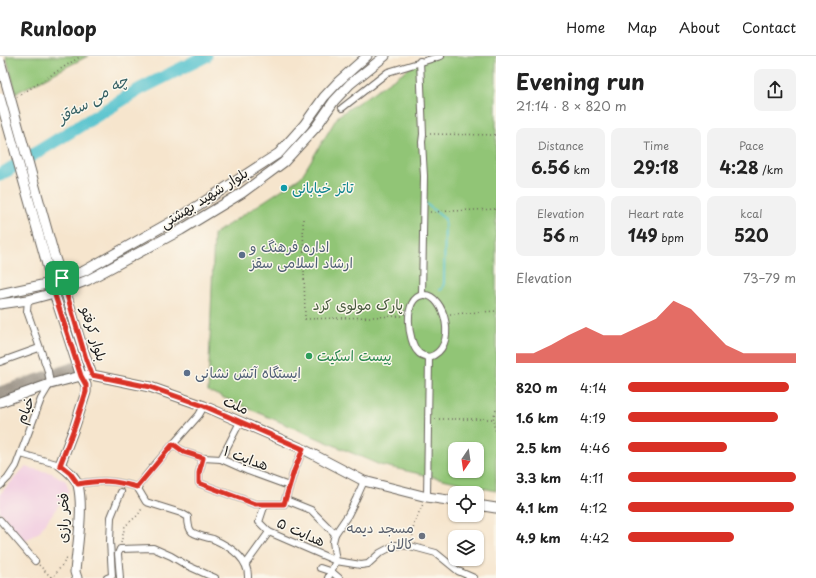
<!DOCTYPE html>
<meta charset="utf-8">
<style>
:root{--surface:#fff;--page:#f2f2f2;--text:#222;--muted:#767676;--line:#e0e0e0;--accent:#d93025}
body{margin:0;font-family:"Playpen Sans","Playpen Sans Arabic",sans-serif;background:var(--page);color:var(--text);height:100vh;display:flex;flex-direction:column;font-size:15px;white-space:nowrap}
*{box-sizing:border-box;margin:0}
p{font-size:13px;color:var(--muted)}
.icon{flex:none;width:22px;height:22px;fill:none;stroke:currentColor;stroke-width:2;stroke-linecap:round;stroke-linejoin:round}
.map{position:relative;flex:1;overflow:hidden}
.panel{display:flex;flex-direction:column;background:var(--surface);width:320px}
.panel>*{flex:none}
.needle{width:26px;rotate:193deg}
.tools{position:absolute;left:448px;top:386px;display:grid;gap:8px}
.tools a{display:grid;place-items:center;width:36px;height:36px;border-radius:8px;background:var(--surface);box-shadow:0 1px 3px #0004;font-size:20px}
.pin{position:absolute;display:grid;place-items:center;width:34px;height:34px;color:#fff;margin:-17px;border-radius:8px;box-shadow:0 2px 6px #0006}
.round{display:grid;place-items:center;flex:none;width:42px;height:42px;border-radius:8px;background:var(--page)}
.headline{display:flex;align-items:center;justify-content:space-between;height:68px;padding:0 20px}
h1{font-size:22px;font-weight:700;line-height:30px}
.figures{display:grid;grid-template-columns:repeat(3,1fr);gap:6px;height:68px;padding:4px 20px}
.figures div{display:grid;align-content:center;border-radius:8px;background:var(--page);text-align:center}
.figures b{font-size:17px;font-weight:700}
.figures small{font-size:11px;font-weight:400}
.figures p{font-size:11px}
.chart{height:112px;padding:8px 20px}
.chart p{display:flex;justify-content:space-between}
.chart svg{width:100%;height:72px;margin-top:4px;fill:var(--accent);opacity:.7}
ul{padding:0 20px;list-style:none;font-size:13px}
li{display:grid;grid-template-columns:64px 48px 1fr;align-items:center;height:30px}
li i{height:10px;border-radius:5px;background:var(--accent)}
header{display:flex;align-items:center;gap:24px;box-sizing:border-box;height:56px;padding:0 20px;background:var(--surface);border-bottom:1px solid var(--line)}
header strong{font-size:19px}
nav{display:flex;gap:22px;margin-inline-start:auto;font-size:14px}
main{display:flex;flex:1;min-height:0}
.map>svg:first-child{display:block}
.built{fill:#f2cfe1}
.green{fill:#91c576;stroke:#567049;fill-rule:evenodd}
.lines{fill:none;stroke-linecap:round;stroke-linejoin:round}
.stream{stroke:#56c3ce;stroke-width:2}
.river{stroke:#56c3ce;stroke-width:13}
.taxiway{stroke:#898074;stroke-width:19}
.street-casing{stroke:#68625a;stroke-width:8}
.secondary-casing{stroke:#68625a;stroke-width:11}
.path{stroke:#68625a;stroke-width:1.5;stroke-dasharray:1 3;stroke-linecap:butt}
.street{stroke:#fff;stroke-width:6}
.secondary{stroke:#fff;stroke-width:9}
.secondary-bridge-casing{stroke:#68625a;stroke-width:11;stroke-linecap:butt}
.secondary-bridge{stroke:#fff;stroke-width:9}
.route-casing{stroke:#fff;stroke-width:8}
.route{stroke:#d93025;stroke-width:5}
.culture-dot{fill:#0f9aa8;stroke:#fbf7ec;stroke-width:1.5}
.service-dot{fill:#5c6f8a;stroke:#fbf7ec;stroke-width:1.5}
.leisure-dot{fill:#2e9e5b;stroke:#fbf7ec;stroke-width:1.5}
.worship-dot{fill:#6b7280;stroke:#fbf7ec;stroke-width:1.5}
.labels{text-anchor:middle;stroke-width:3;stroke-linejoin:round;paint-order:stroke}
.culture-label{font-size:14px;fill:#0d838f;stroke:#fbf7ec;text-anchor:start}
.street-label{font-size:14px;fill:#1c1c1c;stroke:#fbf7ec}
.service-label{font-size:14px;fill:#4e5e75;stroke:#fbf7ec;text-anchor:start}
.park-label{font-size:14px;fill:#45573c;stroke:#fbf7ec}
.leisure-label{font-size:14px;fill:#27864d;stroke:#fbf7ec;text-anchor:start}
.worship-label{font-size:14px;fill:#5b616d;stroke:#fbf7ec;text-anchor:end}
.water-label{font-size:15px;font-style:italic;fill:#335f63;stroke:#fbf7ec}
</style>
<header>
<strong>Runloop</strong>
<nav><a>Home</a><a>Map</a><a>About</a><a>Contact</a></nav>
</header>
<main>
<div class="map">
<svg width="496" height="522" viewBox="0 0 496 522">
<rect width="100%" height="100%" fill="#fbf7ec"/>
<filter id="ink" filterUnits="userSpaceOnUse"><feTurbulence type="fractalNoise" baseFrequency=".025" numOctaves="2"/><feDisplacementMap in="SourceGraphic" scale="8" xChannelSelector="R" yChannelSelector="G"/><feConvolveMatrix kernelMatrix="1 2 1 2 8 2 1 2 1" color-interpolation-filters="sRGB"/></filter>
<filter id="wash" filterUnits="userSpaceOnUse"><feTurbulence type="fractalNoise" baseFrequency=".012" numOctaves="4" result="noise"/><feDisplacementMap in="SourceGraphic" scale="16" xChannelSelector="R" yChannelSelector="G"/><feGaussianBlur stdDeviation="0.9" result="paint"/><feColorMatrix in="noise" values="0 0 0 0 0 0 0 0 0 0 0 0 0 0 0 0 0 1.4 0 .05"/><feComposite in="paint" operator="in"/></filter>
<g filter="url(#wash)">
<rect width="100%" height="100%" fill="#f6e5cd"/>
<path class="built" d="M 25,411 L 52,417 L 66,425 L 69,435 L 39,476 L 23,486 L 0,456 L 0,438 Z"/>
<g class="green">
<path d="M 6,0 L 88,0 L 16,37 Z"/>
<path d="M 441,0 L 496,0 L 496,435 L 380,409 L 208,335 L 214,178 L 301,121 L 338,60 L 420,5 ZM 455,393 L 477,393 L 477,415 L 455,415 Z"/>
</g>
<g class="lines">
<path class="stream" d="M 425,147 L 445,163 L 444,227 L 442,233 L 440,234"/>
<path class="river" d="M 0,119 L 140,33 L 206,0"/>
<path class="taxiway" d="M 0,340 L 79,314"/>
</g>
</g>
<g filter="url(#ink)">
<g class="lines">
<g class="street-casing">
<g id="street">
<path d="M 420,5 L 423,78 L 422,86 L 424,120 L 422,239"/>
<path d="M 342,52 L 388,16 L 441,0"/>
<path d="M 0,306 L 39,292"/>
<path d="M 173,388 L 184,396 L 203,402 L 221,403 L 248,415 L 289,430"/>
<path d="M 21,398 L 60,409"/>
<path d="M 203,402 L 199,417 L 199,427 L 255,448 L 284,448 L 294,415 L 303,393"/>
<path d="M 221,403 L 240,366"/>
<path d="M 78,428 C 101,424 114,424 137,431"/>
<path d="M 0,430 L 8,422 L 16,410 L 41,343 L 50,328 L 48,315 L 27,255 L 28,244"/>
<path d="M 137,431 L 146,446 L 181,457 L 188,461 C 188,466 188,472 192,476 C 198,480 206,481 213,483 C 229,490 249,502 248,522"/>
<path d="M 137,431 L 153,411 L 199,359 L 204,350"/>
<path d="M 427,441 L 429,301 C 459,293 445,237 423,239 C 402,242 408,286 418,296 C 421,300 425,300 429,301"/>
<path d="M 286,444 L 311,454 L 335,478"/>
<path d="M 265,448 L 259,466 L 269,476 L 336,505 L 361,509 L 368,508 L 380,497 L 395,489 L 410,490 L 436,497 L 458,515 L 474,522"/>
<path d="M 0,464 L 35,505"/>
<path d="M 336,505 L 333,486 L 335,478 L 348,459 L 356,443 L 364,425"/>
<path d="M 246,508 L 269,476"/>
<path d="M 320,512 L 332,516 L 339,522"/>
<path d="M 107,522 L 112,520 L 110,485 L 111,461 L 121,436"/>
<path d="M 120,522 L 118,498 L 120,493 L 153,492 L 171,500 L 186,509 L 215,522"/>
<path d="M 328,522 L 336,505"/>
</g>
</g>
<g class="secondary-casing">
<g id="secondary">
<path d="M 54,199 C 68,239 77,280 92,319"/>
<path d="M 45,201 L 54,237 L 81,320 L 86,329 L 86,336 L 75,370 L 60,409 C 67,414 75,420 78,429 C 84,453 77,491 75,516 L 77,522"/>
<path d="M 0,238 L 51,227 L 84,215 L 185,158 L 279,97 L 304,69 L 324,41 L 339,25 L 367,0"/>
<path d="M 0,248 L 28,244 L 54,237 L 88,224 L 181,174 L 242,137 L 284,106 L 316,71 L 334,45 L 350,28 L 385,0"/>
<path d="M 0,346 L 50,328 L 81,320 L 92,319 L 150,331 L 204,350 L 303,393 L 364,425 L 427,441 L 455,445"/>
<path d="M 477,449 L 496,452"/>
</g>
</g>
<g class="path">
<path d="M 17,41 L 81,0"/>
<path d="M 430,78 L 496,79"/>
<path d="M 430,156 L 496,153"/>
<path d="M 303,163 L 305,263 L 403,260"/>
<path d="M 450,258 L 496,255"/>
<path d="M 496,354 C 492,362 493,369 496,376"/>
<path d="M 435,363 L 493,363"/>
<path d="M 412,484 L 414,467 L 423,448"/>
<path d="M 121,487 L 125,470 L 138,459 L 143,451"/>
<path d="M 39,509 L 51,521 L 53,520"/>
<path d="M 51,522 L 54,520 L 68,501"/>
</g>
<use href="#street" class="street"/>
<use href="#secondary" class="secondary"/>
<g class="secondary-bridge-casing">
<g id="secondary-bridge">
<path d="M 0,5 L 54,199"/>
<path d="M 0,42 L 45,201"/>
</g>
</g>
<use href="#secondary-bridge" class="secondary-bridge"/>
</g>
</g>
<g class="lines" filter="url(#ink)">
<g class="route-casing">
<path id="route" d="M 62,222 L 86,303 L 92,319 L 150,331 L 204,350 L 303,393 L 294,415 L 284,448 L 255,448 L 199,427 L 199,417 L 203,402 L 184,396 L 173,388 L 137,431 C 113,424 102,424 78,428 L 70,417 L 60,409 L 75,370 L 86,336 L 86,329 L 81,320 L 51,227 Z"/>
</g>
<use href="#route" class="route"/>
</g>
<circle class="culture-dot" cx="284" cy="132" r="4"/>
<g class="service-dot">
<circle cx="242" cy="199" r="4"/>
<circle cx="187" cy="317" r="4"/>
</g>
<circle class="leisure-dot" cx="309" cy="300" r="4"/>
<circle class="worship-dot" cx="422" cy="480" r="4"/>
<g class="labels">
<g class="culture-label">
<text x="292" y="137">تاتر خیابانی</text>
</g>
<g class="street-label">
<text transform="translate(204 142) rotate(-32)" y="5">بلوار شهید بهشتی</text>
<text transform="translate(94 278) rotate(73)" y="5">بلوار کرفتو</text>
<text transform="translate(236 349) rotate(23)" y="5">ملت</text>
<text transform="translate(25 354) rotate(-68)" y="5">خیام</text>
<text transform="translate(246 402) rotate(20)" y="5">هدایت ۱</text>
<text transform="translate(63 462) rotate(-89)" y="5">فخر رازی</text>
<text transform="translate(301 476) rotate(24)" y="5">هدایت ۵</text>
</g>
<g class="service-label">
<text x="250" y="196">اداره فرهنگ و<tspan x="250" dy="16">ارشاد اسلامی سقز</tspan></text>
<text x="195" y="322">ایستگاه آتش نشانی</text>
</g>
<g class="park-label">
<text x="358" y="254">پارک مولوی کرد</text>
</g>
<g class="leisure-label">
<text x="317" y="305">پیست اسکیت</text>
</g>
<g class="worship-label">
<text x="414" y="477">مسجد دیمه<tspan x="414" dy="16">کالان</tspan></text>
</g>
<g class="water-label">
<text transform="translate(93 43) rotate(-31)" y="5">چە می سەقز</text>
</g>
</g>
</svg>
<div class="tools">
<a><svg class="needle" viewBox="-14 -14 28 28"><path d="M0-13l5 13h-10z" fill="#e53935"/><path d="M0 13l5-13h-10z" fill="#767676"/></svg></a>
<a><svg class="icon" aria-label="locate" viewBox="0 0 24 24"><circle cx="12" cy="12" r="6"/><path d="M12 2v4M12 18v4M2 12h4M18 12h4"/></svg></a>
<a><svg class="icon" aria-label="layers" viewBox="0 0 24 24"><path d="M12 4l9 5-9 5-9-5zM3 14l9 5 9-5"/></svg></a>
</div>
<div class="pin" style="left:62px;top:222px;background:#1e9e55"><svg class="icon" aria-label="arrive" viewBox="0 0 24 24"><path d="M6 21V4h12l-3 4 3 4H6"/></svg></div>
</div>
<section class="panel">
<div class="headline"><div><h1>Evening run</h1><p>21:14 · 8 × 820 m</p></div><a class="round"><svg class="icon" aria-label="share" viewBox="0 0 24 24"><path d="M12 15V3M7 8l5-5 5 5M5 13v7h14v-7"/></svg></a></div>
<div class="figures">
<div><p>Distance</p><b>6.56<small> km</small></b></div>
<div><p>Time</p><b>29:18</b></div>
<div><p>Pace</p><b>4:28<small> /km</small></b></div>
</div>
<div class="figures">
<div><p>Elevation</p><b>56<small> m</small></b></div>
<div><p>Heart rate</p><b>149<small> bpm</small></b></div>
<div><p>kcal</p><b>520</b></div>
</div>
<div class="chart"><p><span>Elevation</span>73–79 m</p>
<svg viewBox="0 0 160 44" preserveAspectRatio="none"><path d="M0 44V38L10 38L20 33L30 27L40 22L50 27L60 27L70 22L80 17L90 6L100 11L110 22L120 33L130 38L140 38L150 38L160 38V44z"/></svg>
</div>
<ul>
<li><b>820 m</b>4:14<i style="width:96%"></i></li>
<li><b>1.6 km</b>4:19<i style="width:89%"></i></li>
<li><b>2.5 km</b>4:46<i style="width:59%"></i></li>
<li><b>3.3 km</b>4:11<i style="width:100%"></i></li>
<li><b>4.1 km</b>4:12<i style="width:99%"></i></li>
<li><b>4.9 km</b>4:42<i style="width:63%"></i></li>
</ul>
</section>
</main>
